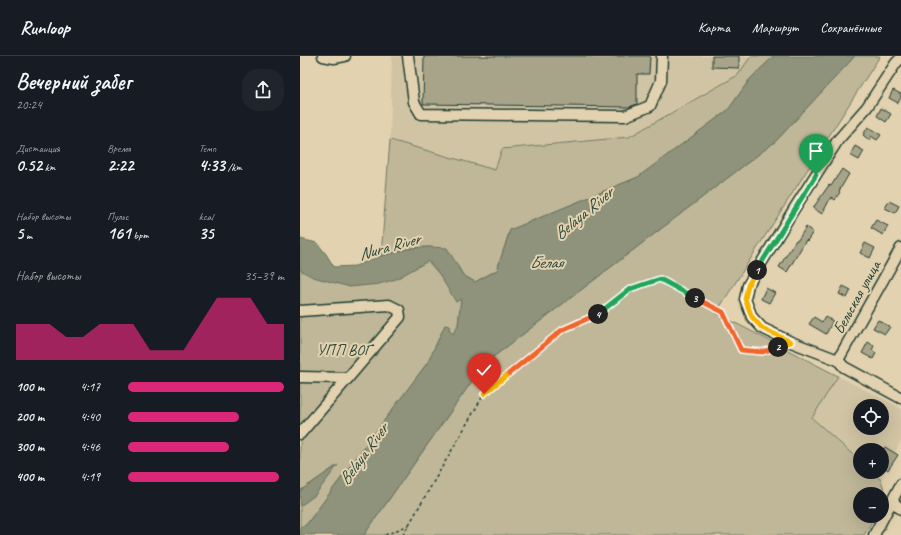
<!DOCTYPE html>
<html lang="ru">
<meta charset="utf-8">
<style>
:root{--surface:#171b24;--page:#20242c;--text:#f1f3f6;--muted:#9ea1a6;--line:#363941;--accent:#db2777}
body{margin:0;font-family:Caveat,sans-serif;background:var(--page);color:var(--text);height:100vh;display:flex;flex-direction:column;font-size:15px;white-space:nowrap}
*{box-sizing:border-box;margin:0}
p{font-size:13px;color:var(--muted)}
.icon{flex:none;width:22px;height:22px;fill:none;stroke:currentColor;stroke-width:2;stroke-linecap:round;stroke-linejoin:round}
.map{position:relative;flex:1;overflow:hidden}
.details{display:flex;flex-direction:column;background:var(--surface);width:300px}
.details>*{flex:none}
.controls{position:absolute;left:553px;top:343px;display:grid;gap:8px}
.controls a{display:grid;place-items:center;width:36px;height:36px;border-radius:50%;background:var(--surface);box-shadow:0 4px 16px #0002;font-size:20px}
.pin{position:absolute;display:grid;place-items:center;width:34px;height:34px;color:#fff;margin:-41px -17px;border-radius:50% 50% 50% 0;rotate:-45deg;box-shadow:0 0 4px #0007}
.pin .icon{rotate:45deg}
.km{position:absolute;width:20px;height:20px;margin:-10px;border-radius:50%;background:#222;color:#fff;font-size:11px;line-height:20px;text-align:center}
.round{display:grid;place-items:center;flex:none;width:42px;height:42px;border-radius:16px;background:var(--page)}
.head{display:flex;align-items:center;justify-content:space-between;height:68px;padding:0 16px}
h1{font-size:22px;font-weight:800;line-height:30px}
.figures{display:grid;grid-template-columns:repeat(3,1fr);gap:6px;height:68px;padding:4px 16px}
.figures div{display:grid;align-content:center}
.figures b{font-size:17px;font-weight:800}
.figures small{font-size:11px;font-weight:400}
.figures p{font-size:11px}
.chart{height:112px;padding:8px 16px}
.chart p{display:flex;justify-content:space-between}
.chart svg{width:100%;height:72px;margin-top:4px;fill:var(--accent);opacity:.7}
ul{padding:0 16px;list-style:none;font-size:13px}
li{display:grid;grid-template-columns:64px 48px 1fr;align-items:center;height:30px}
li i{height:10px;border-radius:5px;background:var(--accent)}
header{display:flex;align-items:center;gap:24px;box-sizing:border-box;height:56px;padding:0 20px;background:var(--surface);border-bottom:1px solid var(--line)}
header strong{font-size:19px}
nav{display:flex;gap:22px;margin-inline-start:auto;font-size:14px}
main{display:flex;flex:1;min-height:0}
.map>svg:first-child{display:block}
.built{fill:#d1c4a4;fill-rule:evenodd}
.green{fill:#bfb798;stroke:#6f7a66}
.water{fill:#90937b;stroke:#63715f}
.building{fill:#a7a489;stroke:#1f3d34}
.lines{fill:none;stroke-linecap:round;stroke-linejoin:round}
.minor-casing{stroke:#1f3d34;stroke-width:13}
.path{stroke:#1f3d34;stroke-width:1.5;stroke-dasharray:3 3;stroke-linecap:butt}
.minor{stroke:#e3d2af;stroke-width:10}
.split-1-casing{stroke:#fff;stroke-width:8}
.split-2-casing{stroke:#fff;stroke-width:8}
.split-3-casing{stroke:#fff;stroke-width:8}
.split-4-casing{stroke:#fff;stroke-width:8}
.split-5-casing{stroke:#fff;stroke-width:8}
.split-6-casing{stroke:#fff;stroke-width:8}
.split-1{stroke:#22a559;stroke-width:5}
.split-2{stroke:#f5b400;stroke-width:5}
.split-3{stroke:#f0652b;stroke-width:5}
.split-4{stroke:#22a559;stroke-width:5}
.split-5{stroke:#f0652b;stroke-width:5}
.split-6{stroke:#f5b400;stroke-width:5}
.labels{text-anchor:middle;stroke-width:4;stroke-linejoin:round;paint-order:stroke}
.street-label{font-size:16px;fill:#1f3d34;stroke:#e3d2af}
.park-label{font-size:16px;fill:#2f493e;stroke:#e3d2af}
.water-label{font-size:17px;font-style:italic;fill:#2a463b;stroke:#e3d2af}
</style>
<header>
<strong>Runloop</strong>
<nav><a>Карта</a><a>Маршрут</a><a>Сохранённые</a></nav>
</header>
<main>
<section class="details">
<div class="head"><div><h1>Вечерний забег</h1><p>20:24</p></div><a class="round"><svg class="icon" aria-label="share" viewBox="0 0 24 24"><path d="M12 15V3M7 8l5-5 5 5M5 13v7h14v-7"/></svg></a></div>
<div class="figures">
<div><p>Дистанция</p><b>0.52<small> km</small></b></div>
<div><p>Время</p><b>2:22</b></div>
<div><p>Темп</p><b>4:33<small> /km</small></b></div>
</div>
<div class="figures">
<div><p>Набор высоты</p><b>5<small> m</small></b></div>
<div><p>Пульс</p><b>161<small> bpm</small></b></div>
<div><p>kcal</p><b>35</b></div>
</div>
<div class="chart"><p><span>Набор высоты</span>35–39 m</p>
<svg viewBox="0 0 160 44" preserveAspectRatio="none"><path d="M0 44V22L10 22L20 22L30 30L40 30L50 22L60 22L70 22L80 38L90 38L100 38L110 22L120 6L130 6L140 6L150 22L160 22V44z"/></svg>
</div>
<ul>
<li><b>100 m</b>4:17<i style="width:100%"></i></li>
<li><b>200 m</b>4:40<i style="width:71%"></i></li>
<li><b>300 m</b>4:46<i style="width:65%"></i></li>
<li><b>400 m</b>4:19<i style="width:97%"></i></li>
</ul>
</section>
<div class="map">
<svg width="601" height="479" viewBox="0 0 601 479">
<rect width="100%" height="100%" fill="#e3d2af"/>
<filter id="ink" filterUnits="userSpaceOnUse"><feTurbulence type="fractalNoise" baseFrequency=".025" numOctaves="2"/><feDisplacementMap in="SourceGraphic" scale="8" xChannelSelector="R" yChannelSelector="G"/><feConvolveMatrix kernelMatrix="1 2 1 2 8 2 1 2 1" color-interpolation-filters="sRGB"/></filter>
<g filter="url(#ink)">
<g class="built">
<path d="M 92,0 L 451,0 L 438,19 L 328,81 L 202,93 L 196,115 L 90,84 Z"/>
<path d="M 538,320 L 601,352 L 601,385 L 581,424 L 572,416 L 582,416 L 582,394 L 560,394 L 560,405 L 512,362 ZM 560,350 L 582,350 L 582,372 L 560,372 Z"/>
</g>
<g class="green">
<path d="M 451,0 L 474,0 L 450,23 L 428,54 L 338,121 L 210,174 L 197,214 L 175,226 L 163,219 L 155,205 L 130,191 L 112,192 L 81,200 L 90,84 L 195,114 L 202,93 L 329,81 L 438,19 Z"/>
<path d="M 555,0 L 580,0 L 416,257 L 538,320 L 512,362 L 560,405 L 560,416 L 572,416 L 581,424 L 586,440 L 582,447 L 582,438 L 560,438 L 560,460 L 575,460 L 564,479 L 64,479 L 184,308 L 476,85 Z"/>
<path d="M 127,201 L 161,242 L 158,269 L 153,278 L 145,269 L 128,306 L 6,469 L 0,471 L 0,450 L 15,439 L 36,410 L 0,435 L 0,209 L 26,224 Z"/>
</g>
<g class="water">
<path d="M 474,0 L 555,0 L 476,85 L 184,308 L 64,479 L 0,479 L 0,471 L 6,469 L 128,306 L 145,269 L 149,270 L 150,275 L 153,278 L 158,269 L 161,243 L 156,246 L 139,218 L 128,205 L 96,223 L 79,228 L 50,231 L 13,221 L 0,214 L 0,183 L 17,187 L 26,198 L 34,211 L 55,210 L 81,200 L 112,192 L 130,191 L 147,192 L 163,219 L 175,226 L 197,214 L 210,174 L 338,121 L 428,54 L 450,23 Z"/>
<path d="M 38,409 L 15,439 L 0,450 L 0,435 Z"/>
</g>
<g class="building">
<path d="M 124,0 L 350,0 L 349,18 L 337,18 L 337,48 L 329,51 L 123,48 Z"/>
<path d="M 412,0 L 439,0 L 439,12 L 412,11 Z"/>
<path d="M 593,34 L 601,38 L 601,41 L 598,47 L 589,42 Z"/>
<path d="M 581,52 L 591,58 L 586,66 L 577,60 Z"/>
<path d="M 568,71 L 581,79 L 577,84 L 571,80 L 569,84 L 563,79 Z"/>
<path d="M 555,90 L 564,95 L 559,104 L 550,99 Z"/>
<path d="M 542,113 L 549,118 L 539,135 L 540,136 L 535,144 L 531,141 L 522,158 L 513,152 L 529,129 L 531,130 Z"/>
<path d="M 589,145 L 599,150 L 595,157 L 585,152 Z"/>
<path d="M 576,164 L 588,170 L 583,179 L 571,172 Z"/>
<path d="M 506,171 L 513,176 L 507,185 L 506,184 L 487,216 L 479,211 L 496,184 L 498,184 Z"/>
<path d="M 565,187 L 575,192 L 570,202 L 560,197 Z"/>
<path d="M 543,230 L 551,234 L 547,242 L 539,238 Z"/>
<path d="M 466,232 L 475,237 L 469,247 L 461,243 Z"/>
<path d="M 514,261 L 522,266 L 525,261 L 533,265 L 526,278 L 509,268 Z"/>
<path d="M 578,264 L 590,271 L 585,278 L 573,272 Z"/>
<path d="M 568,286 L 574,290 L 572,294 L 576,297 L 573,303 L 562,297 Z"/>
<path d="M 585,391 L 598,399 L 588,414 L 582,410 L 582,396 Z"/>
</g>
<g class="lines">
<g class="minor-casing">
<g id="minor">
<path d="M 23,0 L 34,2 L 45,0"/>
<path d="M 108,0 L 114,46 L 121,58 L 325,60 L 350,50 L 361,25 L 362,0"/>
<path d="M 601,2 L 596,7 L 567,51 L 538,84 L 494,153 L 448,229 L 445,243 L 452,261 L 462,272 L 491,286 L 538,304 L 544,311 L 601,342"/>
<path d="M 0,255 L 89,249 L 99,254 L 100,261 L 48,322 L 0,321"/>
<path d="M 538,304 L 601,192"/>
<path d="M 0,378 L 48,322"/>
<path d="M 592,445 L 601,453"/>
<path d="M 574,479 L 601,428"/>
</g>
</g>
<g class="path">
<path d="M 85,479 L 109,469"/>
<path d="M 103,479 L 184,338 L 262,274 L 299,257 L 330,233 L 360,223 L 423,256 L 441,295 L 462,296 L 480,290"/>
</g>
<use href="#minor" class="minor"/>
</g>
</g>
<g class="lines" filter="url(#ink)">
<g class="split-1-casing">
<path id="split-1" d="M 457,214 L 516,119"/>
</g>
<g class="split-2-casing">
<path id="split-2" d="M 457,214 L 448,229 L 445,243 L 452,261 L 462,272 L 491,286 L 478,291"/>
</g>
<g class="split-3-casing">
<path id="split-3" d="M 395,242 L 423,256 L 441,294 L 462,296 L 478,291"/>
</g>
<g class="split-4-casing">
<path id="split-4" d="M 298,258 L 330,233 L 360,223 L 395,242"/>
</g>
<g class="split-5-casing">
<path id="split-5" d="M 206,320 L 262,274 L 298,258"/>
</g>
<g class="split-6-casing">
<path id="split-6" d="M 184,338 L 206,320"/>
</g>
<use href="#split-1" class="split-1"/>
<use href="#split-2" class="split-2"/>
<use href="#split-3" class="split-3"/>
<use href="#split-4" class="split-4"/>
<use href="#split-5" class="split-5"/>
<use href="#split-6" class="split-6"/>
</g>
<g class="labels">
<g class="street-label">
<text transform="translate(556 241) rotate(-61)" y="6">Бельская улица</text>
</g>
<g class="park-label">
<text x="44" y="299">УПП ВОГ</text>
</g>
<g class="water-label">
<text transform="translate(283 157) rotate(-40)" y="6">Belaya River</text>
<text transform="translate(89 190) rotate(-15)" y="6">Nura River</text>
<text x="246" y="212">Белая</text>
<text transform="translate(63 398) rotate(-54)" y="6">Belaya River</text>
</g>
</g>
</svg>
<div class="controls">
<a><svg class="icon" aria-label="locate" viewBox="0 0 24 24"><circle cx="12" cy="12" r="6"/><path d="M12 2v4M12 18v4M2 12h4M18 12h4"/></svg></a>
<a>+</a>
<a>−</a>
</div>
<div class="pin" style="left:516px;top:119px;background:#1e9e55"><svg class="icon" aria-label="arrive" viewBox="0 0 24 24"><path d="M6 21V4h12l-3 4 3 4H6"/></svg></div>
<div class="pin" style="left:184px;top:338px;background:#d93025"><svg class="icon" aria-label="check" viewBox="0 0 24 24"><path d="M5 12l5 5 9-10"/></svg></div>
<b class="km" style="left:457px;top:214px">1</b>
<b class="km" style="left:478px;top:291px">2</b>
<b class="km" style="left:395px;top:242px">3</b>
<b class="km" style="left:298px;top:258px">4</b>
</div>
</main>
